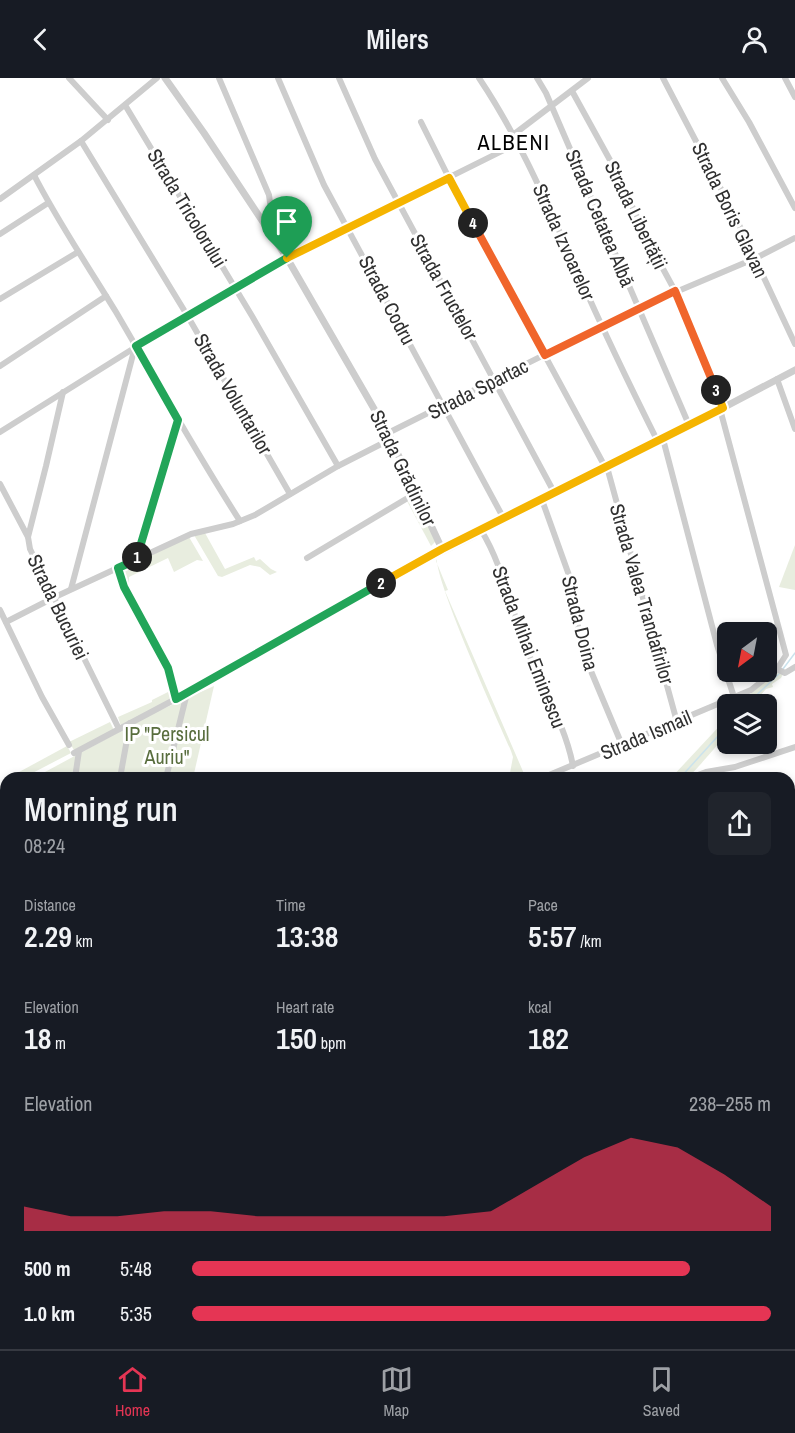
<!DOCTYPE html>
<meta charset="utf-8">
<style>
:root{--surface:#171b24;--page:#20242c;--text:#f1f3f6;--muted:#9ea1a6;--line:#363941;--accent:#e53554}
body{margin:0;font-family:"Archivo Narrow",sans-serif;background:var(--page);color:var(--text);height:100vh;display:flex;flex-direction:column;font-size:22px;white-space:nowrap}
*{box-sizing:border-box;margin:0}
p{font-size:20px;color:var(--muted)}
.icon{flex:none;width:33px;height:33px;fill:none;stroke:currentColor;stroke-width:2;stroke-linecap:round;stroke-linejoin:round}
.map{position:relative;flex:1;overflow:hidden}
.side{position:absolute;left:0px;top:694px;width:795px;height:578px;display:flex;flex-direction:column;background:var(--surface);border-radius:18px 18px 0 0;box-shadow:0 3px 9px #0003}
.side>*{flex:none}
.needle{width:39px;rotate:212deg}
.controls{position:absolute;left:717px;top:544px;display:grid;gap:12px}
.controls a{display:grid;place-items:center;width:60px;height:60px;border-radius:9px;background:var(--surface);box-shadow:0 3px 9px #0003;font-size:30px}
.pin{position:absolute;display:grid;place-items:center;width:51px;height:51px;color:#fff;margin:-62px -26px;border-radius:50% 50% 50% 0;rotate:-45deg;box-shadow:0 0 6px #0007}
.pin .icon{rotate:45deg}
.km{position:absolute;width:30px;height:30px;margin:-15px;border-radius:50%;background:#222;color:#fff;font-size:16px;line-height:30px;text-align:center}
.round{display:grid;place-items:center;flex:none;width:63px;height:63px;border-radius:9px;background:var(--page)}
.headline{display:flex;align-items:center;justify-content:space-between;height:102px;padding:0 24px}
h1{font-size:33px;font-weight:600;line-height:45px}
.stats{display:grid;grid-template-columns:repeat(3,1fr);gap:9px;height:102px;padding:6px 24px}
.stats div{display:grid;align-content:center}
.stats b{font-size:30px;font-weight:600}
.stats small{font-size:16px;font-weight:400}
.stats p{font-size:16px}
.chart{height:168px;padding:12px 24px}
.chart p{display:flex;justify-content:space-between}
.chart svg{width:100%;height:108px;margin-top:6px;fill:var(--accent);opacity:.7}
ul{padding:0 24px;list-style:none;font-size:20px}
li{display:grid;grid-template-columns:96px 72px 1fr;align-items:center;height:45px}
li i{height:15px;border-radius:8px;background:var(--accent)}
header{display:flex;justify-content:space-between;align-items:center;height:78px;padding:0 24px;background:var(--surface);font-size:27px;font-weight:600}
.tabs{display:flex;justify-content:space-around;align-items:center;height:84px;border-top:2px solid var(--line);background:var(--surface);font-size:16px;color:var(--muted)}
.tabs a{display:grid;justify-items:center;gap:3px}
.tabs .selected{color:var(--accent)}
.map>svg:first-child{display:block}
.green{fill:#e8eddf}
.lines{fill:none;stroke-linecap:round;stroke-linejoin:round}
.stream{stroke:#cbe3ed;stroke-width:1.5}
.minor{stroke:#cdcdcd;stroke-width:6}
.tertiary{stroke:#cdcdcd;stroke-width:7}
.split-1-casing{stroke:#fff;stroke-width:12}
.split-2-casing{stroke:#fff;stroke-width:12}
.split-3-casing{stroke:#fff;stroke-width:12}
.split-4-casing{stroke:#fff;stroke-width:12}
.split-5-casing{stroke:#fff;stroke-width:12}
.split-1{stroke:#22a559;stroke-width:8}
.split-2{stroke:#22a559;stroke-width:8}
.split-3{stroke:#f5b400;stroke-width:8}
.split-4{stroke:#f0652b;stroke-width:8}
.split-5{stroke:#f5b400;stroke-width:8}
.labels{text-anchor:middle;stroke-width:6;stroke-linejoin:round;paint-order:stroke}
.street-label{font-size:20px;fill:#303030;stroke:#fff}
.park-label{font-size:20px;fill:#586d3d;stroke:#fff}
.quarter-label{font-size:22px;letter-spacing:1.5px;fill:#000;stroke:#fff}
</style>
<header><svg class="icon" aria-label="back" viewBox="0 0 24 24"><path d="M15 5l-7 7 7 7"/></svg>Milers<svg class="icon" aria-label="person" viewBox="0 0 24 24"><circle cx="12" cy="8" r="4"/><path d="M4 21q1-7 8-7t8 7"/></svg></header>
<div class="map">
<svg width="795" height="1271" viewBox="0 0 795 1271">
<rect width="100%" height="100%" fill="#fff"/>
<g class="green">
<path d="M 414,420 L 436,463 L 431,468 L 407,423 Z"/>
<path d="M 205,455 L 225,491 L 254,479 L 256,483 L 260,481 L 271,491 L 277,494 L 270,497 L 260,489 L 250,487 L 222,499 L 218,498 L 194,457 Z"/>
<path d="M 189,459 L 203,483 L 197,482 L 174,494 L 168,480 L 129,499 L 129,508 L 154,557 L 152,557 L 126,508 L 121,495 L 123,491 Z"/>
<path d="M 475,459 L 477,460 L 437,480 L 436,483 L 448,512 L 445,513 L 525,698 L 530,700 L 509,700 L 513,679 L 511,673 C 499,645 431,496 437,477 Z"/>
<path d="M 795,467 L 795,512 L 779,509 Z"/>
<path d="M 779,594 L 783,596 L 781,600 L 772,606 L 773,609 L 766,611 L 752,627 L 736,627 L 734,623 L 726,628 L 724,626 L 749,617 L 776,595 Z"/>
<path d="M 165,597 L 168,597 L 173,620 L 121,648 L 118,639 L 152,624 L 152,622 L 170,613 Z"/>
<path d="M 214,608 L 193,700 L 43,700 L 45,694 L 156,634 Z"/>
<path d="M 727,640 L 727,655 C 721,663 691,699 686,700 C 682,701 676,700 671,700 Z"/>
<path d="M 110,644 L 114,652 L 74,672 L 69,664 Z"/>
<path d="M 67,668 L 71,675 L 23,700 L 8,700 Z"/>
<path d="M 6,847 L 6,1136 L 0,1136 L 0,851 Z"/>
<path d="M 795,964 L 795,1004 L 789,1003 L 789,968 Z"/>
<path d="M 789,1017 L 795,1018 L 795,1047 L 792,1047 L 791,1054 L 795,1055 L 795,1062 L 789,1060 Z"/>
</g>
<g class="lines">
<g class="stream">
<path d="M 783,591 L 795,575"/>
<path d="M 746,627 L 780,595"/>
<path d="M 680,700 L 728,647"/>
</g>
<g class="minor">
<path d="M 69,0 L 108,42"/>
<path d="M 219,0 L 269,117 L 271,132 L 267,151"/>
<path d="M 278,0 L 324,107 L 504,441"/>
<path d="M 339,0 L 375,81 L 555,416"/>
<path d="M 479,0 C 520,61 548,128 578,195 C 603,252 630,308 658,364"/>
<path d="M 537,0 L 546,15 L 689,347"/>
<path d="M 663,0 L 734,136 L 795,266"/>
<path d="M 722,0 L 749,44 L 795,130"/>
<path d="M 785,0 L 795,19"/>
<path d="M 572,13 L 616,93 L 648,163 L 675,213 L 723,330"/>
<path d="M 125,27 L 252,238 L 338,388"/>
<path d="M 421,44 L 449,100 L 603,385 L 607,389 L 677,644"/>
<path d="M 513,57 L 588,0"/>
<path d="M 81,63 L 187,237 L 290,416"/>
<path d="M 34,97 C 58,144 88,188 116,234 C 157,304 196,375 240,443"/>
<path d="M 0,121 L 81,63 L 157,0"/>
<path d="M 0,156 L 48,125"/>
<path d="M 0,221 L 78,174"/>
<path d="M 0,288 L 106,218"/>
<path d="M 777,301 L 795,351"/>
<path d="M 0,354 L 187,237 L 287,180 L 518,65"/>
<path d="M 388,355 L 638,230 L 756,180 L 795,160"/>
<path d="M 663,361 L 717,567 L 734,619"/>
<path d="M 0,406 L 28,459 L 30,471 L 119,651"/>
<path d="M 542,422 L 570,500 L 573,529 L 588,586 L 622,667"/>
<path d="M 481,452 C 502,486 510,527 524,564 C 539,605 565,645 573,688"/>
<path d="M 28,459 L 46,388 L 63,314"/>
<path d="M 307,480 L 416,415"/>
<path d="M 136,482 L 178,342"/>
<path d="M 118,490 L 124,509 L 168,590 L 176,621"/>
<path d="M 71,511 L 135,269"/>
<path d="M 0,532 L 42,619 L 69,667"/>
<path d="M 6,544 L 55,519 L 191,456 L 233,446 L 255,437 L 338,388 L 391,361"/>
<path d="M 777,591 L 785,595 L 795,589"/>
<path d="M 74,675 L 187,615 L 442,471"/>
<path d="M 75,700 L 79,673"/>
<path d="M 120,700 L 130,645"/>
<path d="M 166,700 L 187,615"/>
<path d="M 542,700 L 751,612 L 777,591 L 786,577 L 720,331"/>
<path d="M 690,700 L 706,694 L 735,689 L 795,669"/>
<path d="M 789,716 L 795,714"/>
<path d="M 789,768 L 795,767"/>
<path d="M 789,838 L 795,837"/>
<path d="M 0,854 L 6,849"/>
<path d="M 0,913 L 6,909"/>
<path d="M 789,921 L 795,919"/>
<path d="M 0,974 L 6,967"/>
<path d="M 0,1018 L 6,1011"/>
<path d="M 0,1067 L 6,1065"/>
<path d="M 789,1105 L 795,1105"/>
<path d="M 789,1199 L 795,1203"/>
<path d="M 588,1266 L 597,1271"/>
<path d="M 514,1271 L 517,1266"/>
<path d="M 566,1271 L 568,1266"/>
<path d="M 630,1271 L 632,1266"/>
</g>
<path class="tertiary" d="M 165,0 L 204,55 L 287,180 L 388,355 L 442,471 L 658,364 L 795,292"/>
</g>
<g class="lines">
<g class="split-1-casing">
<path id="split-1" d="M 137,479 L 178,342 L 136,268 L 287,180"/>
</g>
<g class="split-2-casing">
<path id="split-2" d="M 137,479 L 136,482 L 118,490 L 124,509 L 168,590 L 176,621 L 381,505"/>
</g>
<g class="split-3-casing">
<path id="split-3" d="M 381,505 L 442,471 L 723,330 L 716,312"/>
</g>
<g class="split-4-casing">
<path id="split-4" d="M 473,145 L 545,277 L 675,213 L 716,312"/>
</g>
<g class="split-5-casing">
<path id="split-5" d="M 287,180 L 449,100 L 473,145"/>
</g>
<use href="#split-1" class="split-1"/>
<use href="#split-2" class="split-2"/>
<use href="#split-3" class="split-3"/>
<use href="#split-4" class="split-4"/>
<use href="#split-5" class="split-5"/>
</g>
<g class="labels">
<g class="street-label">
<text transform="translate(187 130) rotate(59)" y="7">Strada Tricolorului</text>
<text transform="translate(730 132) rotate(64)" y="7">Strada Boris Glavan</text>
<text transform="translate(636 137) rotate(64)" y="7">Strada Libertății</text>
<text transform="translate(600 140) rotate(67)" y="7">Strada Cetatea Albă</text>
<text transform="translate(564 164) rotate(66)" y="7">Strada Izvoarelor</text>
<text transform="translate(444 209) rotate(61)" y="7">Strada Fructelor</text>
<text transform="translate(387 222) rotate(62)" y="7">Strada Codru</text>
<text transform="translate(478 311) rotate(-27)" y="7">Strada Spartac</text>
<text transform="translate(233 316) rotate(60)" y="7">Strada Voluntarilor</text>
<text transform="translate(403 390) rotate(64)" y="7">Strada Grădinilor</text>
<text transform="translate(642 516) rotate(74)" y="7">Strada Valea Trandafirilor</text>
<text transform="translate(58 529) rotate(64)" y="7">Strada Bucuriei</text>
<text transform="translate(580 545) rotate(76)" y="7">Strada Doina</text>
<text transform="translate(529 569) rotate(69)" y="7">Strada Mihai Eminescu</text>
<text transform="translate(646 657) rotate(-23)" y="7">Strada Ismail</text>
</g>
<g class="park-label">
<text x="167" y="663">IP "Persicul<tspan x="167" dy="23">Auriu"</tspan></text>
</g>
<g class="quarter-label">
<text x="514" y="72">ALBENI</text>
</g>
</g>
</svg>
<div class="controls">
<a><svg class="needle" viewBox="-14 -14 28 28"><path d="M0-13l5 13h-10z" fill="#e53935"/><path d="M0 13l5-13h-10z" fill="#9ea1a6"/></svg></a>
<a><svg class="icon" aria-label="layers" viewBox="0 0 24 24"><path d="M12 4l9 5-9 5-9-5zM3 14l9 5 9-5"/></svg></a>
</div>
<div class="pin" style="left:287px;top:180px;background:#1e9e55"><svg class="icon" aria-label="arrive" viewBox="0 0 24 24"><path d="M6 21V4h12l-3 4 3 4H6"/></svg></div>
<b class="km" style="left:137px;top:479px">1</b>
<b class="km" style="left:381px;top:505px">2</b>
<b class="km" style="left:716px;top:312px">3</b>
<b class="km" style="left:473px;top:145px">4</b>
<section class="side">
<div class="headline"><div><h1>Morning run</h1><p>08:24</p></div><a class="round"><svg class="icon" aria-label="share" viewBox="0 0 24 24"><path d="M12 15V3M7 8l5-5 5 5M5 13v7h14v-7"/></svg></a></div>
<div class="stats">
<div><p>Distance</p><b>2.29<small> km</small></b></div>
<div><p>Time</p><b>13:38</b></div>
<div><p>Pace</p><b>5:57<small> /km</small></b></div>
</div>
<div class="stats">
<div><p>Elevation</p><b>18<small> m</small></b></div>
<div><p>Heart rate</p><b>150<small> bpm</small></b></div>
<div><p>kcal</p><b>182</b></div>
</div>
<div class="chart"><p><span>Elevation</span>238–255 m</p>
<svg viewBox="0 0 160 44" preserveAspectRatio="none"><path d="M0 44V34L10 38L20 38L30 36L40 36L50 38L60 38L70 38L80 38L90 38L100 36L110 25L120 14L130 6L140 10L150 21L160 34V44z"/></svg>
</div>
<ul>
<li><b>500 m</b>5:48<i style="width:86%"></i></li>
<li><b>1.0 km</b>5:35<i style="width:100%"></i></li>
</ul>
</section>
</div>
<nav class="tabs">
<a class="selected"><svg class="icon" aria-label="home" viewBox="0 0 24 24"><path d="M3 11l9-7 9 7M6 9v11h12V9"/></svg>Home</a>
<a><svg class="icon" aria-label="map" viewBox="0 0 24 24"><path d="M3 6l6-2 6 2 6-2v14l-6 2-6-2-6 2zM9 4v14M15 6v14"/></svg>Map</a>
<a><svg class="icon" aria-label="saved" viewBox="0 0 24 24"><path d="M7 4h10v16l-5-4-5 4z"/></svg>Saved</a>
</nav>
